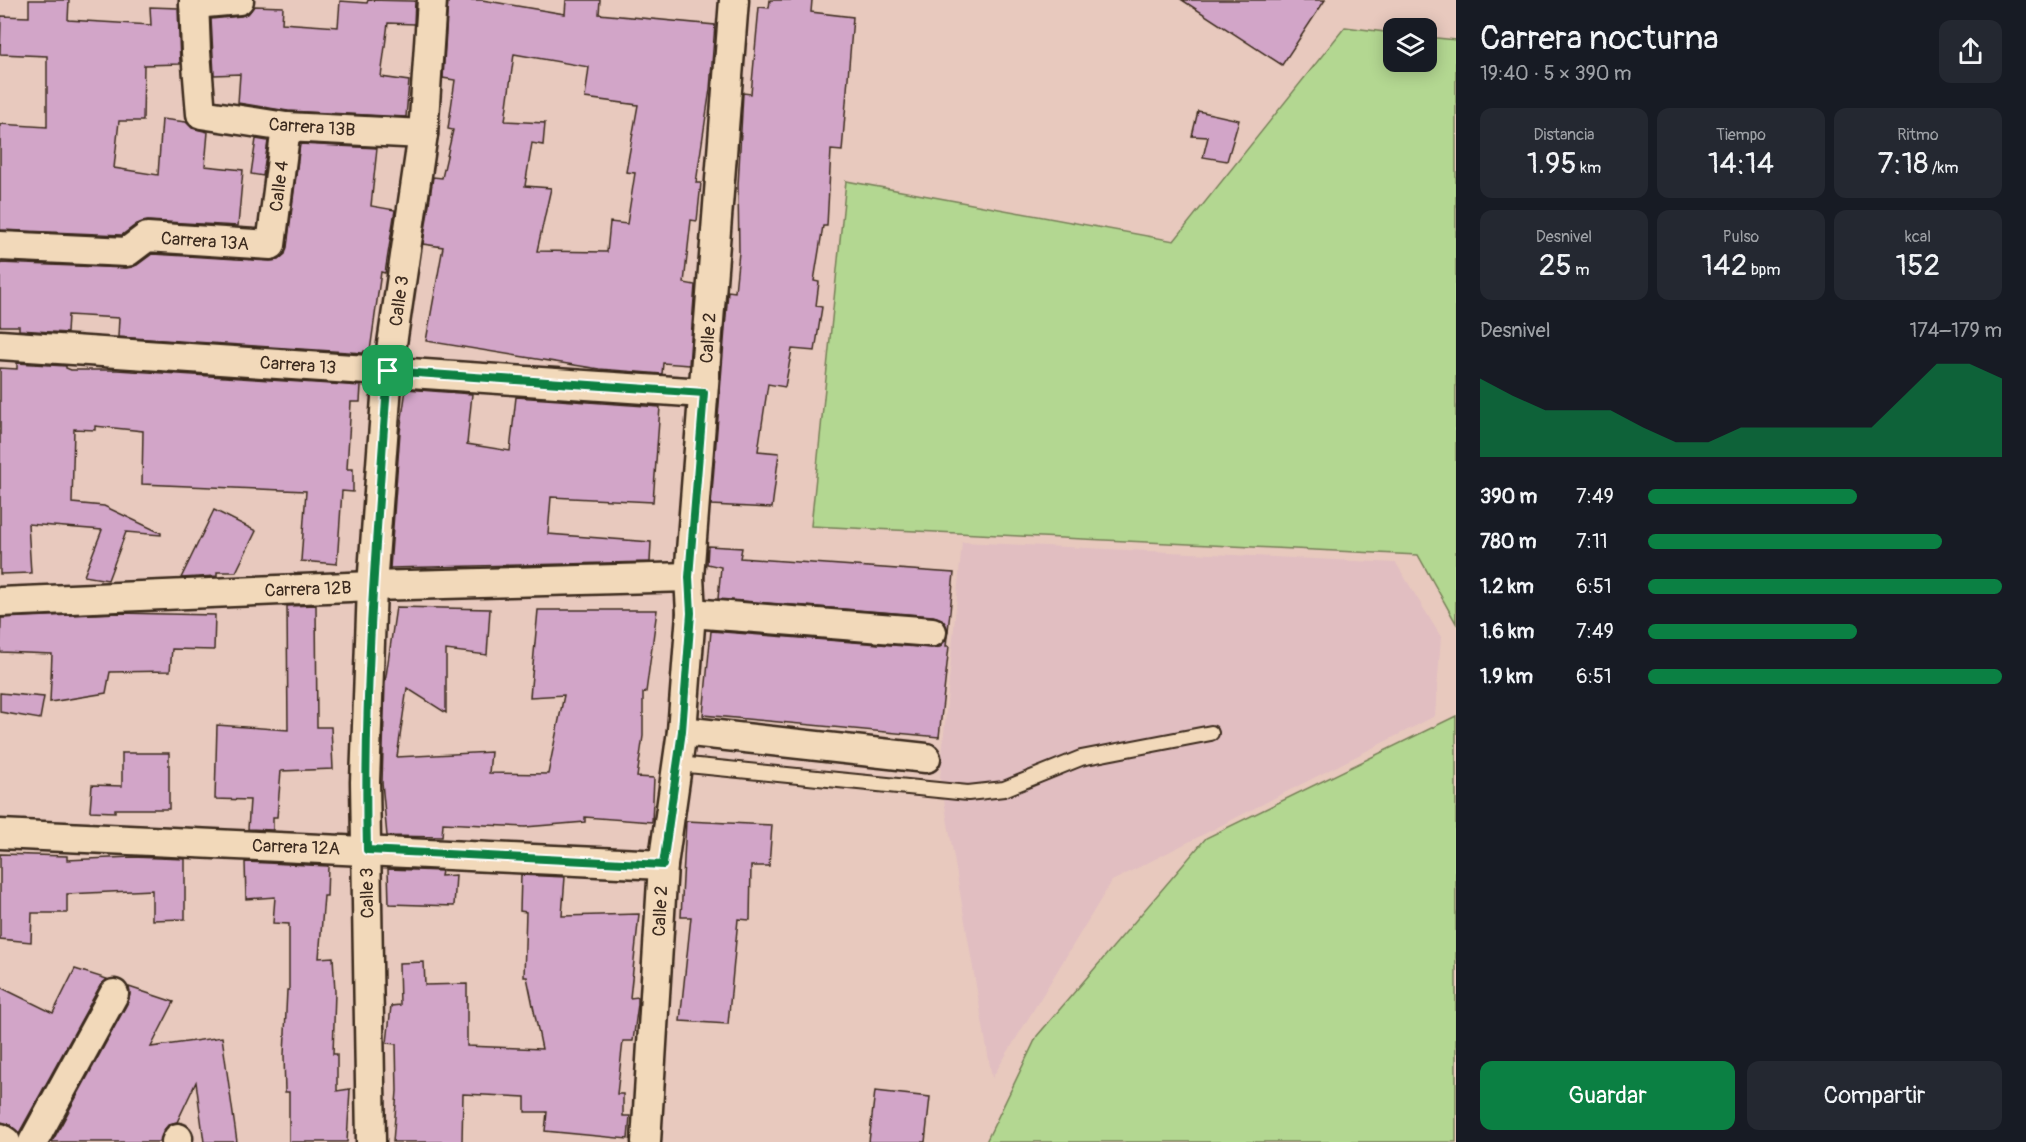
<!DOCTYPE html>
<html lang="es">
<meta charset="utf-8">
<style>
:root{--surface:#171b24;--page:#242831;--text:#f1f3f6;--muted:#9ea1a6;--accent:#0b8043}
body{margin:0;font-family:Pangolin,sans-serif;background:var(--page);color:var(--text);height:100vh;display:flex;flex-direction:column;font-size:22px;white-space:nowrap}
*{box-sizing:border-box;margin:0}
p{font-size:20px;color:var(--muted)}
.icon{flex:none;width:33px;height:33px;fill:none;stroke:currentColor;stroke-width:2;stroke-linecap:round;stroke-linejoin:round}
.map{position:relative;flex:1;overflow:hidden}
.drawer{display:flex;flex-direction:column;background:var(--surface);width:570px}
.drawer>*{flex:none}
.tools{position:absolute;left:1383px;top:18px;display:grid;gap:12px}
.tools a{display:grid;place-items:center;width:54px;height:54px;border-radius:12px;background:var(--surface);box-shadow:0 3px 15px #0003;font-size:30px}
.pin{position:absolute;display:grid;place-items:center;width:51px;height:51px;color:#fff;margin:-26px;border-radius:12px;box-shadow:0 3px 9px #0006}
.round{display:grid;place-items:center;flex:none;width:63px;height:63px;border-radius:12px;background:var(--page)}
.headline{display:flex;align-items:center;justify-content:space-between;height:102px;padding:0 24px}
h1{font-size:33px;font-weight:600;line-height:45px}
.stats{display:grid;grid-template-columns:repeat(3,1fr);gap:9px;height:102px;padding:6px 24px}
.stats div{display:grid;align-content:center;border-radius:12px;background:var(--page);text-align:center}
.stats b{font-size:30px;font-weight:600}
.stats small{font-size:16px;font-weight:400}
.stats p{font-size:16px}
.chart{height:168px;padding:12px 24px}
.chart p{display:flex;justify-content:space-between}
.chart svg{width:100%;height:108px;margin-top:6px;fill:var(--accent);opacity:.7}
.primary-button{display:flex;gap:12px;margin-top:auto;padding:12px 24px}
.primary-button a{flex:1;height:69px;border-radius:12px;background:var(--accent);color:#fff;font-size:24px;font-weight:600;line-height:69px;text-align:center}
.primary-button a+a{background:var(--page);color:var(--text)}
ul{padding:0 24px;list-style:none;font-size:20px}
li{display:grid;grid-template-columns:96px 72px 1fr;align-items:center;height:45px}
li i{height:15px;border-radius:8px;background:var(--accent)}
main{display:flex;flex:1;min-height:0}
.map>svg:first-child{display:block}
.built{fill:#e1bec1}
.green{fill:#b3d791;stroke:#778058;stroke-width:1.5}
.building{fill:#d2a5c8;stroke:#3b2a1e;stroke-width:1.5;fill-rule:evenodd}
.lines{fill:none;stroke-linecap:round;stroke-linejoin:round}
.lane-casing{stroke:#3b2a1e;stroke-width:18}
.street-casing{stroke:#3b2a1e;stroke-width:33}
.lane{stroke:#f2d9ba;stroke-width:14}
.street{stroke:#f2d9ba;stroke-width:28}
.route-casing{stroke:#fff;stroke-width:12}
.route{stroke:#0b8043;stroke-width:8}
.labels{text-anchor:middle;stroke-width:4.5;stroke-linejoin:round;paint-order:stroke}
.street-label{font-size:18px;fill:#3b2a1e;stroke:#f2d9ba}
</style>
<main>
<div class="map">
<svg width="1456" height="1142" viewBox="0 0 1456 1142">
<rect width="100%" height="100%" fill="#e8c9be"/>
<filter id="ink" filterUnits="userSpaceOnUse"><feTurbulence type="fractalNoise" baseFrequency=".0167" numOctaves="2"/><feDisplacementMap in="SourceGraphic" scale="12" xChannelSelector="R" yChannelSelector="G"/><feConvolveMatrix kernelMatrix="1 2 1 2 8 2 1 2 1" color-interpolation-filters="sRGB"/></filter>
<g filter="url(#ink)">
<path class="built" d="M 962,542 L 1396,563 L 1441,637 L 1435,716 L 1112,881 L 992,1078 L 940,777 Z"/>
<g class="green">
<path d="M 1345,27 L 1393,33 L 1394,62 L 1426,62 L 1427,37 L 1456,40 L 1456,623 L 1418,555 L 811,526 L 846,181 L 1174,241 Z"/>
<path d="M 1456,716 L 1456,1142 L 986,1142 L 1037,1036 L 1206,838 Z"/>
</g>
<g class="building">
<path d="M 29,0 L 69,0 L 68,20 L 151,25 L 150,7 L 178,8 L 180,64 L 144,65 L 143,121 L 119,121 L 114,168 L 158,175 L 162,119 L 186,122 L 192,128 L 208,132 L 205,166 L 243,170 L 238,226 L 148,221 L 137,224 L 122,235 L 0,230 L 0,124 L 47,127 L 47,56 L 0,54 L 1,16 L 29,17 Z"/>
<path d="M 368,0 L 415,1 L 414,24 L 388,23 L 381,77 L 409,81 L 406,117 L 288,111 L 238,103 L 240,74 L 214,75 L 211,19 L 241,16 L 249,13 L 254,6 L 283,7 L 282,23 L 338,27 L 340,1 L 367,3 Z"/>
<path d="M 448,0 L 482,0 L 565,14 L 566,0 L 600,0 L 599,14 L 715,25 L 710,89 L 696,183 L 701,183 L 697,221 L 691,220 L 684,283 L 695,285 L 689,365 L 663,363 L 662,374 L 599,369 L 426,341 L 443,247 L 423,244 L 433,177 L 442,178 L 453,130 L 448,129 L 455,80 L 443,78 ZM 514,54 L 589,67 L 585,98 L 638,105 L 626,172 L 635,173 L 627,224 L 610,222 L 607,252 L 537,251 L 551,188 L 525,186 L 532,143 L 543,145 L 545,123 L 505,121 Z"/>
<path d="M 770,0 L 812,0 L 811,12 L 853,17 L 842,151 L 831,150 L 827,226 L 823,226 L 814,281 L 819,282 L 816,306 L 822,307 L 815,351 L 792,349 L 785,387 L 768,384 L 758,451 L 779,453 L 772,508 L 711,505 L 728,291 L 735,292 L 739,252 L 738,186 L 743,93 L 751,94 L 759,7 L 769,8 Z"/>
<path d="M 1182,0 L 1325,0 L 1282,65 Z"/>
<path d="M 1198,111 L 1239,120 L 1227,161 L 1203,157 L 1208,137 L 1192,136 Z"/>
<path d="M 256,139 L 268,141 L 263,176 L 251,174 Z"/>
<path d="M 300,144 L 377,148 L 371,206 L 395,210 L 385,273 L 381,272 L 370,351 L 364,351 L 363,353 L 118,337 L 119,318 L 68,315 L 67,333 L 19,330 L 19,326 L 0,326 L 0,263 L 126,268 L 137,265 L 152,254 L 270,261 L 278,260 L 285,254 L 287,247 Z"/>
<path d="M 17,363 L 66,366 L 66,368 L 71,370 L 117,370 L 361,386 L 360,402 L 351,402 L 347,469 L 353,469 L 353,492 L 342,491 L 337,564 L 301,561 L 306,491 L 142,484 L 143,431 L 95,426 L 95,430 L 74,429 L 72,503 L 104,506 L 161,533 L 161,535 L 126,532 L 108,580 L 84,576 L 102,530 L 28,524 L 31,573 L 0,574 L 0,368 L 17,369 Z"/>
<path d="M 406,389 L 472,394 L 467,444 L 510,451 L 516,397 L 660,407 L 653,502 L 551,497 L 548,534 L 651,542 L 650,562 L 390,568 L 400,432 Z"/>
<path d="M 214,510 L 256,531 L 236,572 L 217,572 L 217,576 L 181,578 Z"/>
<path d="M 708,546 L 742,548 L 740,558 L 954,573 L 948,631 L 942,619 L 933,616 L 718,599 L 721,567 L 707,564 Z"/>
<path d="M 316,605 L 317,727 L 331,727 L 333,769 L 281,771 L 277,817 L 273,817 L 273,830 L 248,829 L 250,800 L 215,799 L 217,725 L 288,730 L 287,606 Z"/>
<path d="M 396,607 L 490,609 L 487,655 L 446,650 L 446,713 L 407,688 L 397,757 L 491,752 L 489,773 L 548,774 L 564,695 L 530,697 L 538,610 L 657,610 L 646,692 L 643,693 L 643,736 L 637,777 L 654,778 L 652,822 L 585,817 L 585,822 L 525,827 L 443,823 L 442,837 L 387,836 L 382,782 L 385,683 Z"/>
<path d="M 119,613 L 215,615 L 214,650 L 172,649 L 170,671 L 110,672 L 106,693 L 50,702 L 52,654 L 0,652 L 1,618 Z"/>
<path d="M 711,631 L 931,648 L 940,647 L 947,636 L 946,646 L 949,646 L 939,737 L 703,715 Z"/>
<path d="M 0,693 L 44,697 L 40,719 L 0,712 Z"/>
<path d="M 122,753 L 169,753 L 169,809 L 115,809 L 115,812 L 90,811 L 92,785 L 122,786 Z"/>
<path d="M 686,821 L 772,825 L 769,866 L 751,866 L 750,920 L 738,919 L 728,1024 L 680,1021 L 691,917 L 681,917 Z"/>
<path d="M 0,854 L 67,856 L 67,860 L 132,857 L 185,859 L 185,919 L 152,920 L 152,890 L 67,894 L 67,913 L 32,913 L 31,942 L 0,939 Z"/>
<path d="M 245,862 L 328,866 L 327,896 L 324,896 L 319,958 L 333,957 L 335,992 L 333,1054 L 337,1054 L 337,1091 L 350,1089 L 347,1142 L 289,1142 L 289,1092 L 285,1092 L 284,1055 L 287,990 L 289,990 L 289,924 L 273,923 L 275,897 L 246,899 Z"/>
<path d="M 388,869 L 442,871 L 441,876 L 456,875 L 454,906 L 389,904 Z"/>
<path d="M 521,875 L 565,877 L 562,916 L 639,914 L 630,998 L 638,997 L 638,1004 L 633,1041 L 623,1041 L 617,1094 L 623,1094 L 623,1116 L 630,1116 L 628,1139 L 545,1131 L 547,1112 L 525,1112 L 525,1097 L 463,1094 L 462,1142 L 393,1142 L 397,1091 L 396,1044 L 387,1043 L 391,1006 L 400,1005 L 399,963 L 424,962 L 425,985 L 467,984 L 467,1046 L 542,1049 L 527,977 L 524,977 L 526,912 L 520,911 Z"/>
<path d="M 75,969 L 107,979 L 100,986 L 19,1133 L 9,1124 L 0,1122 L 0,987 L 53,1013 Z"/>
<path d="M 129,987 L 174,1002 L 151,1047 L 222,1037 L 237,1142 L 204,1142 L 196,1082 L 177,1122 L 169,1124 L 164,1130 L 160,1142 L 52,1142 L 128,1002 L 130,994 Z"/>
<path d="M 875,1091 L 930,1097 L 925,1142 L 869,1142 Z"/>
</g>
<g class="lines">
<g class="lane-casing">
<path id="lane" d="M 678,764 L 968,793 L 1004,789 L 1081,758 L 1211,733"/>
</g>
<g class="street-casing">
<g id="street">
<path d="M 194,0 L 196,52 L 201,114 L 286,127 L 423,134"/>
<path d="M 194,4 L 239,0"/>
<path d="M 0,246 L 127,252 L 147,237 L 271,245 L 286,127"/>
<path d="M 0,345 L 703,393"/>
<path d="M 0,602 L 372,586 L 689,577"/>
<path d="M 691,613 L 932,632"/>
<path d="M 682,731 L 926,758"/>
<path d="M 0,834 L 663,865"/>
<path d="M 0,1138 L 6,1142"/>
<path d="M 33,1142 L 114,994"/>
<path d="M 176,1142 L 178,1138"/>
<path d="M 371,1142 L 365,782 L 372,586 L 388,371 L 423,134 L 432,0"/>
<path d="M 646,1142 L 663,865 L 682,731 L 691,613 L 689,577 L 734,0"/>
</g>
</g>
<use href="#lane" class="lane"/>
<use href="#street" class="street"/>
</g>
</g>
<g class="lines" filter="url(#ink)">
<g class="route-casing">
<path id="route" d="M 388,371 L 704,393 L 689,577 L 691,613 L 682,731 L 663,865 L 367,850 C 363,690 377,531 388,371 Z"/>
</g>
<use href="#route" class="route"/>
</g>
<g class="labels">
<g class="street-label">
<text transform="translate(312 127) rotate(4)" y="6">Carrera 13B</text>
<text transform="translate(279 186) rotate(-83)" y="6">Calle 4</text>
<text transform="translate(205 241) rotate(4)" y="6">Carrera 13A</text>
<text transform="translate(399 301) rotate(-82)" y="6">Calle 3</text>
<text transform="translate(708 338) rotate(-86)" y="6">Calle 2</text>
<text transform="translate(298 365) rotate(4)" y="6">Carrera 13</text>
<text transform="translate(308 589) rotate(-2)" y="6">Carrera 12B</text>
<text transform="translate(296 847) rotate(2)" y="6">Carrera 12A</text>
<text transform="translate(367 893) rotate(-91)" y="6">Calle 3</text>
<text transform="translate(660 911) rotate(-87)" y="6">Calle 2</text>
</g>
</g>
</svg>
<div class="tools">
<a><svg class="icon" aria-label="layers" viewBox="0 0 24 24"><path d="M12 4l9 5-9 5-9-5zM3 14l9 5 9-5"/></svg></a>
</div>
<div class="pin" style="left:388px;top:371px;background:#1e9e55"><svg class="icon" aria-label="arrive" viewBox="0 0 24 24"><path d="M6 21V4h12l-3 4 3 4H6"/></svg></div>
</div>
<section class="drawer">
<div class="headline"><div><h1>Carrera nocturna</h1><p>19:40 · 5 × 390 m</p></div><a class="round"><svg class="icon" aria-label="share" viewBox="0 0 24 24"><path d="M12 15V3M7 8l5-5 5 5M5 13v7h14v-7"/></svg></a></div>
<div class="stats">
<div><p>Distancia</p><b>1.95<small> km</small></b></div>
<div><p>Tiempo</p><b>14:14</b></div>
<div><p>Ritmo</p><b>7:18<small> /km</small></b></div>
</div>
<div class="stats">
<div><p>Desnivel</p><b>25<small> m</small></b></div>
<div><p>Pulso</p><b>142<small> bpm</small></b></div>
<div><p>kcal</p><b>152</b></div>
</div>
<div class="chart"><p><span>Desnivel</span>174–179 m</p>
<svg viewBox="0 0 160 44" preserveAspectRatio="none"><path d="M0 44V12L10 19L20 25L30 25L40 25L50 32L60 38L70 38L80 32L90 32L100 32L110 32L120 32L130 19L140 6L150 6L160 12V44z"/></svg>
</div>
<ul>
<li><b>390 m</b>7:49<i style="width:59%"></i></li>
<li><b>780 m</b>7:11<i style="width:83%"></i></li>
<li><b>1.2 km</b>6:51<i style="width:100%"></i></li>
<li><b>1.6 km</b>7:49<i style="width:59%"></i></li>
<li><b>1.9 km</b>6:51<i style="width:100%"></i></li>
</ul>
<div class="primary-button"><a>Guardar</a><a>Compartir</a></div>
</section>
</main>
